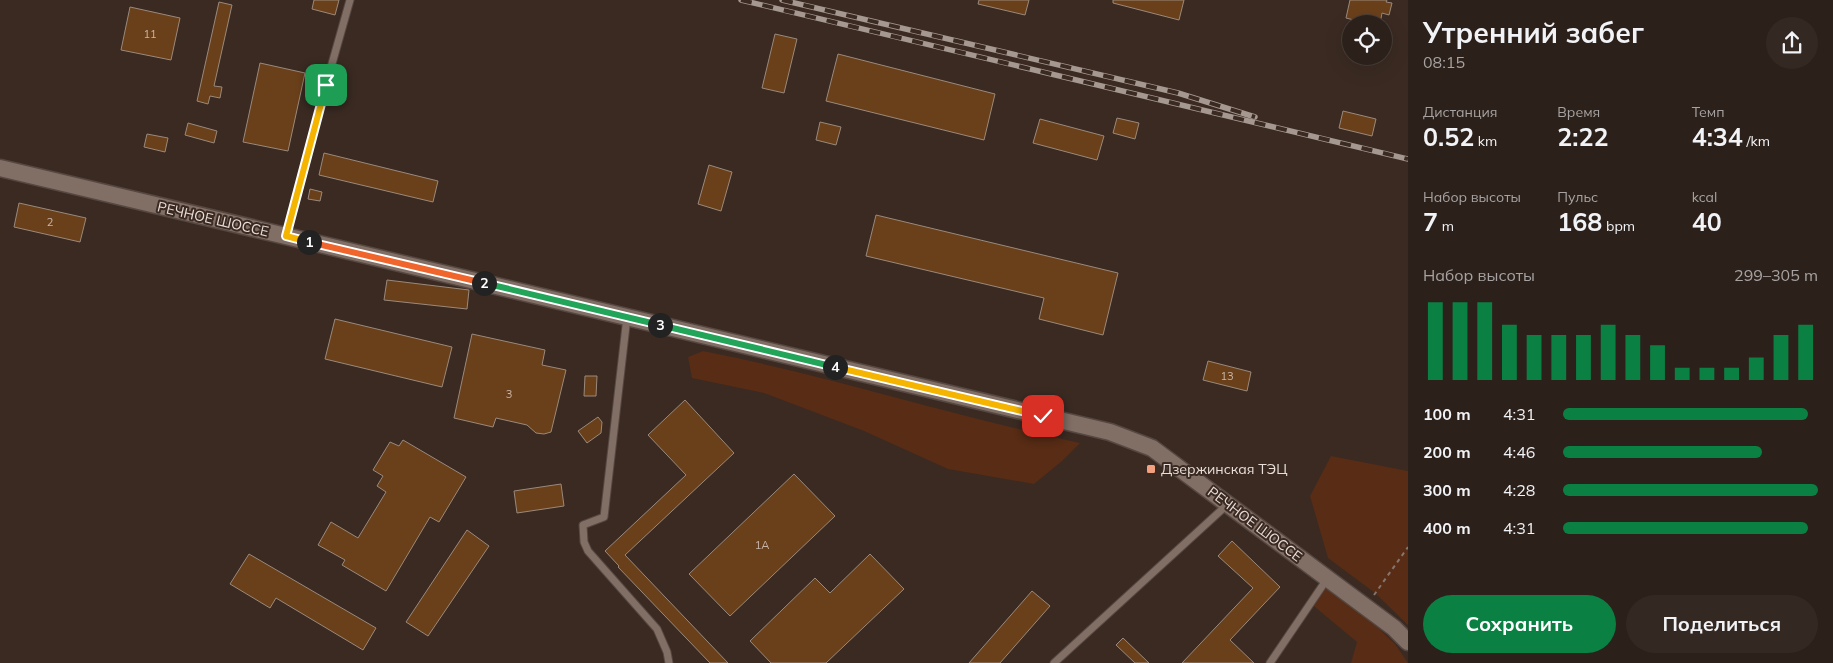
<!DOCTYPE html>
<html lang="ru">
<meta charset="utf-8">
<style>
:root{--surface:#2c201a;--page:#342823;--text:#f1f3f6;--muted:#a6a3a2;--line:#483e39;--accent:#0b8043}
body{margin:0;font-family:Mulish,sans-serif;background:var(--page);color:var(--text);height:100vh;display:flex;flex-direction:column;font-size:19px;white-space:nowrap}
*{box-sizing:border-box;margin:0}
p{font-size:16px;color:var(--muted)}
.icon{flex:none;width:28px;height:28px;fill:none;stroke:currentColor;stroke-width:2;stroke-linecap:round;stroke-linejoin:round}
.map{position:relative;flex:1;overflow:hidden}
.drawer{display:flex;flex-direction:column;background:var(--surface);width:425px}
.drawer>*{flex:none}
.tools{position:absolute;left:1342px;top:15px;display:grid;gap:10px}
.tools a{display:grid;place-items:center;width:50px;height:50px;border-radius:50%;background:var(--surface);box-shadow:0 5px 20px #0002,0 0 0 1px var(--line);font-size:25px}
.pin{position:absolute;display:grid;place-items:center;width:42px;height:42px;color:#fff;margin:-21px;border-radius:10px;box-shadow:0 2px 8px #0006}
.km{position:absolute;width:25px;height:25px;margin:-12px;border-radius:50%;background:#222;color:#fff;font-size:14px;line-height:25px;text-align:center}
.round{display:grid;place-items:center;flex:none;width:52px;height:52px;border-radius:26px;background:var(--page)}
.summary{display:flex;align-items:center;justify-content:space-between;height:85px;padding:0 15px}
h1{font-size:28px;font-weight:700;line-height:38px}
.stats{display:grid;grid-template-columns:repeat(3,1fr);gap:8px;height:85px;padding:5px 15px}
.stats div{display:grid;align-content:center}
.stats b{font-size:25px;font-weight:700}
.stats small{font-size:14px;font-weight:400}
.stats p{font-size:14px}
.chart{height:140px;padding:10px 15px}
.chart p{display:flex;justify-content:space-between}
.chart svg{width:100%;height:90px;margin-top:5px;stroke:var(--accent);stroke-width:6}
.primary-button{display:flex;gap:10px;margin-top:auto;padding:10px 15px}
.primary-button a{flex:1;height:58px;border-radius:30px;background:var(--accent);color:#fff;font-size:20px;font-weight:700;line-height:58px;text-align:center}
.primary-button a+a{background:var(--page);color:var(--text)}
ul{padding:0 15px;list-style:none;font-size:16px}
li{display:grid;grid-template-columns:80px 60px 1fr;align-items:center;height:38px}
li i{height:12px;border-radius:6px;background:var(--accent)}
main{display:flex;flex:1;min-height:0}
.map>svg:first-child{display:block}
.green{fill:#582c15}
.building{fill:#6a401a;stroke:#9a897c}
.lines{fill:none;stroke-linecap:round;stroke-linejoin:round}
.service-casing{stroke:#554741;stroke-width:9}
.tertiary-casing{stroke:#554741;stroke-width:19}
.path{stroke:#84766f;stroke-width:2;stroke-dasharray:4 4;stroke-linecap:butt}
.service{stroke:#816e65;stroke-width:7}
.tertiary{stroke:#816e65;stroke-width:16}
.rail-casing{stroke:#a59891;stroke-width:5.5}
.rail{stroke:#3a2a22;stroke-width:4;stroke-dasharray:11;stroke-linecap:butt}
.split-1-casing{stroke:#fff;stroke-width:10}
.split-2-casing{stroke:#fff;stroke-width:10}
.split-3-casing{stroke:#fff;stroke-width:10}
.split-4-casing{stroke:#fff;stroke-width:10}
.split-5-casing{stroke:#fff;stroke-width:10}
.split-1{stroke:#f5b400;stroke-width:6}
.split-2{stroke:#f0652b;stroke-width:6}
.split-3{stroke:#22a559;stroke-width:6}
.split-4{stroke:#22a559;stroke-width:6}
.split-5{stroke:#f5b400;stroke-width:6}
.poi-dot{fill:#f2a080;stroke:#3a2a22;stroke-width:2}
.labels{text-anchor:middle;stroke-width:4;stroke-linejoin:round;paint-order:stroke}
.number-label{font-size:11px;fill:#c9b6a9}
.street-label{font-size:14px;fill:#e9ded9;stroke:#3a2a22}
.poi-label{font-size:14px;fill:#e9ded9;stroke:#3a2a22;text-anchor:start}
</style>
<main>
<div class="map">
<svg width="1408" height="663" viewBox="0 0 1408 663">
<rect width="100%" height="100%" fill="#3a2a22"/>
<g class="green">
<path d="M 703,351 C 830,376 953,416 1080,443 L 1062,461 L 1034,484 L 948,469 L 864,431 L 764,393 L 692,378 L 688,357 Z"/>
<path d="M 1331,456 L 1408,471 L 1408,625 L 1375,593 L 1328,558 L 1310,496 Z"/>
<path d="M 1327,579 L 1395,644 L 1408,663 L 1351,663 L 1357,642 L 1309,602 L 1313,591 Z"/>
</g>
<g class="building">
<path d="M 314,0 L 339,0 L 335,15 L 312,9 Z"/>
<path d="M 979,0 L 1029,0 L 1025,15 L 978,4 Z"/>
<path d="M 1113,0 L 1184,0 L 1179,20 L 1113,3 Z"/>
<path d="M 1350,0 L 1387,0 L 1386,2 L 1392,3 L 1389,15 L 1382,13 L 1380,24 L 1370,24 L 1346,18 Z"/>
<path d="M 219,2 L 232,5 L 214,86 L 222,87 L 220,98 L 210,96 L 208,104 L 197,101 Z"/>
<path d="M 130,7 L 180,18 L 171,60 L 121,50 Z"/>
<path d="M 775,34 L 797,39 L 784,93 L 762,88 Z"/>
<path d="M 838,54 L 995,94 L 984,140 L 826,101 Z"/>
<path d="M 260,63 L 305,73 L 288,151 L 243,142 Z"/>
<path d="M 1343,111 L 1376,119 L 1372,136 L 1339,128 Z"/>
<path d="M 1117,118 L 1139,123 L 1135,139 L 1113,133 Z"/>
<path d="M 1040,119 L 1104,136 L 1097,160 L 1033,143 Z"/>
<path d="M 820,122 L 841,127 L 836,145 L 816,140 Z"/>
<path d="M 188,123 L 217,131 L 214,143 L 185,135 Z"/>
<path d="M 147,134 L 168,138 L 165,152 L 144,147 Z"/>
<path d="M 324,153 L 438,181 L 433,202 L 319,175 Z"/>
<path d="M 709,165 L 732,172 L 721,211 L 698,204 Z"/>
<path d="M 310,189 L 322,192 L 320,201 L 308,199 Z"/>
<path d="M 19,203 L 86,218 L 80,242 L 14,227 Z"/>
<path d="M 876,215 L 1118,273 L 1103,335 L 1039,319 L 1044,298 L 866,256 Z"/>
<path d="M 387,280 L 469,290 L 467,309 L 384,300 Z"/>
<path d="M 335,319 L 452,347 L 442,387 L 325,359 Z"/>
<path d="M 472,334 L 545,350 L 542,365 L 566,370 L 551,432 L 544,434 L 536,433 L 527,425 L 496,418 L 493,427 L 454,418 Z"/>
<path d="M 1208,361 L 1251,372 L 1247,391 L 1203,380 Z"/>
<path d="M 585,376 L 597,376 L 596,396 L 584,396 Z"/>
<path d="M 685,400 L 734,453 L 625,555 L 728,663 L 710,663 L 618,567 L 619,566 L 605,551 L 686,475 L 648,435 Z"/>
<path d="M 598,417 L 602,422 L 601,433 L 587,443 L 578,431 Z"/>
<path d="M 403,440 L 466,477 L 439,522 L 430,517 L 386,591 L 342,565 L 345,560 L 318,545 L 331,522 L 358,538 L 386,492 L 377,486 L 383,476 L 373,470 L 390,442 L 399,446 Z"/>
<path d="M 794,474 L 835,516 L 730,616 L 689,574 Z"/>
<path d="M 561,484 L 564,506 L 517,513 L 514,491 Z"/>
<path d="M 467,530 L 489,546 L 428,636 L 406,622 Z"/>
<path d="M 1232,541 L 1280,587 L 1230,640 L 1254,663 L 1182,663 L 1253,588 L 1218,556 Z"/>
<path d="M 249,554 L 376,628 L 363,650 L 276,598 L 270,608 L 230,584 Z"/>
<path d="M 870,554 L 904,589 L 826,663 L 771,663 L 750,641 L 815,578 L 830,593 Z"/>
<path d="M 1032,591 L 1050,606 L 1000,663 L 969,663 Z"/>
<path d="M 1123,638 L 1149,663 L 1135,663 L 1116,645 Z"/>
</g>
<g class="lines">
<g class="service-casing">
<g id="service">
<path d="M 286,236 L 326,85 L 350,0"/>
<path d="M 627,317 L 604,517 L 583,525 L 584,542 L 588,551 L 657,629 L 667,652 L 669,663"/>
<path d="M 1054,663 L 1228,504"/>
<path d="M 1270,663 L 1327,579"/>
</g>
</g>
<g class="tertiary-casing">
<path id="tertiary" d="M 0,168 L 1110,432 L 1152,448 L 1394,628 L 1408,642"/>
</g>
<path class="path" d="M 1374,595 L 1408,547"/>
<use href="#service" class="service"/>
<use href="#tertiary" class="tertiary"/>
<g class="rail-casing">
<g id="rail">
<path d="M 741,0 L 1408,159"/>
<path d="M 782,0 L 1178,93 L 1255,117"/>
</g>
</g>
<use href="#rail" class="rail"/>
</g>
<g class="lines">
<g class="split-1-casing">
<path id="split-1" d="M 309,242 L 286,236 L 326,85"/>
</g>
<g class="split-2-casing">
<path id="split-2" d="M 309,242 L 484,283"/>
</g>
<g class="split-3-casing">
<path id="split-3" d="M 484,283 L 660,325"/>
</g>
<g class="split-4-casing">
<path id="split-4" d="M 660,325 L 835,367"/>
</g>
<g class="split-5-casing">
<path id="split-5" d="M 835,367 L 1043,416"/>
</g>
<use href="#split-1" class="split-1"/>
<use href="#split-2" class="split-2"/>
<use href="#split-3" class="split-3"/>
<use href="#split-4" class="split-4"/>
<use href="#split-5" class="split-5"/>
</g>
<rect class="poi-dot" x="1146" y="464" width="10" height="10" rx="2.5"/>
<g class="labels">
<g class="number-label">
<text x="150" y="38">11</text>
<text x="50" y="226">2</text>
<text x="1227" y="380">13</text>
<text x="509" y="398">3</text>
<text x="762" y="549">1А</text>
</g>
<g class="street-label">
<text transform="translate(213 219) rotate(13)" y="5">РЕЧНОЕ ШОССЕ</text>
<text transform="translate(1255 524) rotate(37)" y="5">РЕЧНОЕ ШОССЕ</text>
</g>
<g class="poi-label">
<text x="1161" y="474">Дзержинская ТЭЦ</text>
</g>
</g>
</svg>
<div class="tools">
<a><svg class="icon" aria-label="locate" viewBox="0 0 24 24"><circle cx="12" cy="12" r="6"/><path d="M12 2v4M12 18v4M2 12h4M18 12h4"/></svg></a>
</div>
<div class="pin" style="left:326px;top:85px;background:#1e9e55"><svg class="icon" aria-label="arrive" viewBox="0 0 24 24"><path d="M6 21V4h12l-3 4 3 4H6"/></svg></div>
<div class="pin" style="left:1043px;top:416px;background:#d93025"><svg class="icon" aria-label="check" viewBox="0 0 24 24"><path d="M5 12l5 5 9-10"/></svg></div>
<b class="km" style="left:309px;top:242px">1</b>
<b class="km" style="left:484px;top:283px">2</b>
<b class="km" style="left:660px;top:325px">3</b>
<b class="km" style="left:835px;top:367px">4</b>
</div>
<section class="drawer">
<div class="summary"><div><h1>Утренний забег</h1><p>08:15</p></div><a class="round"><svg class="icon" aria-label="share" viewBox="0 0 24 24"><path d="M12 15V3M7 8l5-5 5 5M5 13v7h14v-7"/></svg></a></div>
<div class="stats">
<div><p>Дистанция</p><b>0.52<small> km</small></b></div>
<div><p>Время</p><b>2:22</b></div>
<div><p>Темп</p><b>4:34<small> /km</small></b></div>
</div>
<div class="stats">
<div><p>Набор высоты</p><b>7<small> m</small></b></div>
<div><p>Пульс</p><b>168<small> bpm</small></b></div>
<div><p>kcal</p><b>40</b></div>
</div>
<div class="chart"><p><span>Набор высоты</span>299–305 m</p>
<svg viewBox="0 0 160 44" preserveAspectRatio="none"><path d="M5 44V6M15 44V6M25 44V6M35 44V17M45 44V22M55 44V22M65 44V22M75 44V17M85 44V22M95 44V27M105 44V38M115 44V38M125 44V38M135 44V33M145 44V22M155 44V17"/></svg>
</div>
<ul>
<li><b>100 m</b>4:31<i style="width:96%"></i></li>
<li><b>200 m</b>4:46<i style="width:78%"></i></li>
<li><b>300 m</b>4:28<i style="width:100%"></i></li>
<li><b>400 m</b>4:31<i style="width:96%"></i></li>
</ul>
<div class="primary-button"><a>Сохранить</a><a>Поделиться</a></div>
</section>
</main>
